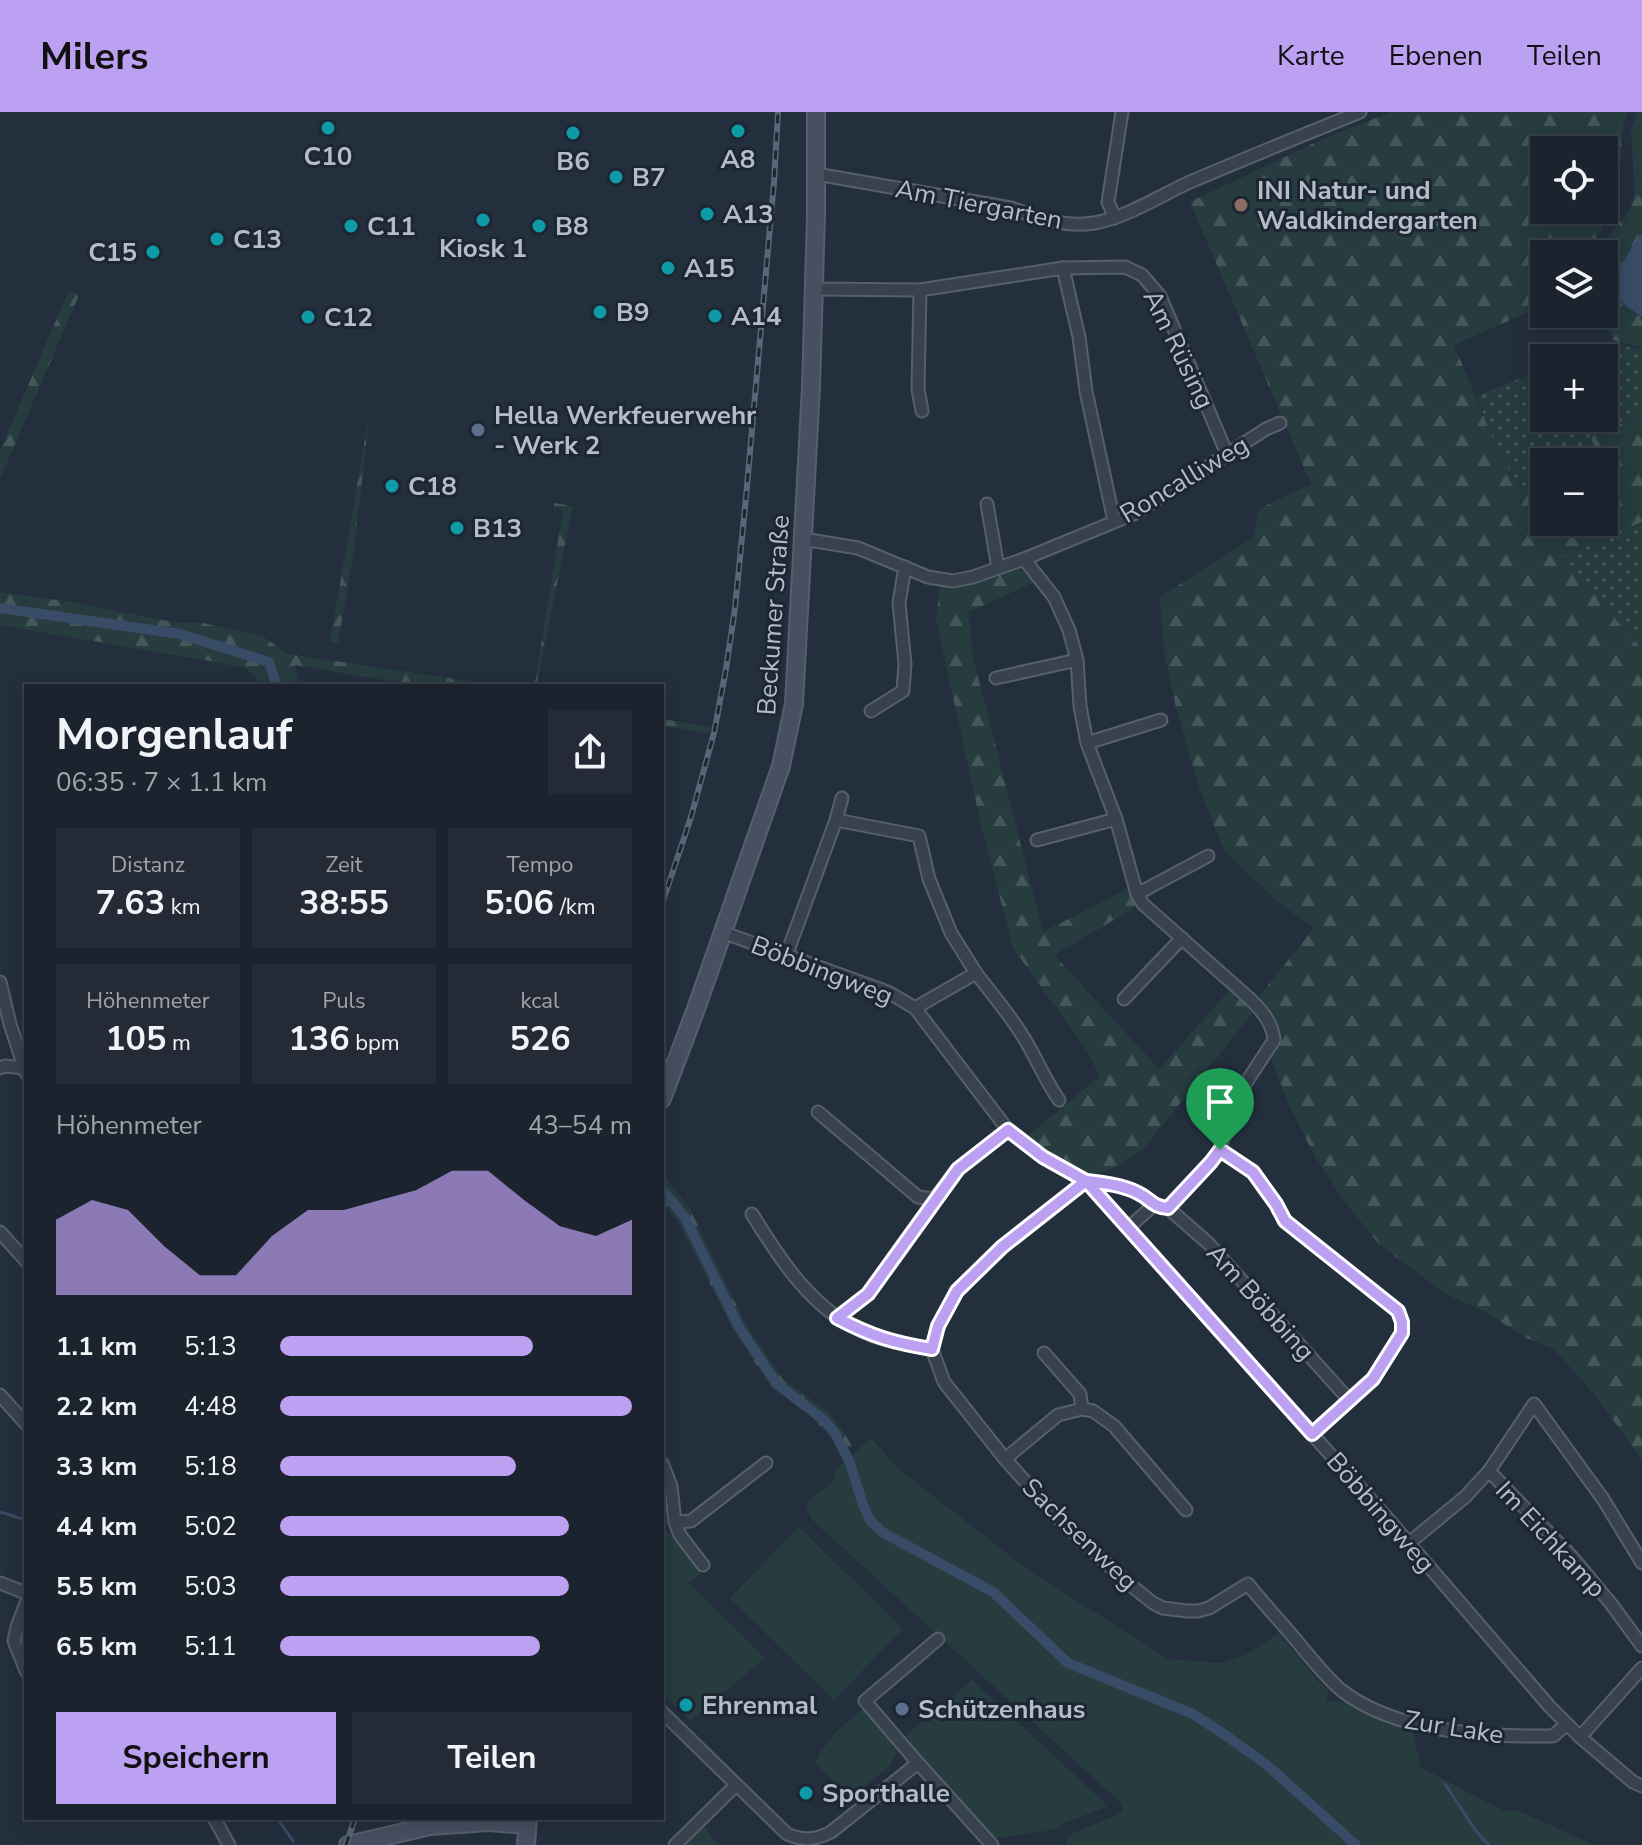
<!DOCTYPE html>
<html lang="de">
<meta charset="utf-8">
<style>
:root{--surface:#1b232e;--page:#242b36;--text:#f1f3f6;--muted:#a0a4aa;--line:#39404a;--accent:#bca0f2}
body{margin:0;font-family:"Nunito Sans",sans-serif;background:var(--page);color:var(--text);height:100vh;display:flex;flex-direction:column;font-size:30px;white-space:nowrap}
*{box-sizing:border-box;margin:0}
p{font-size:26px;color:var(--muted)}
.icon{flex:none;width:44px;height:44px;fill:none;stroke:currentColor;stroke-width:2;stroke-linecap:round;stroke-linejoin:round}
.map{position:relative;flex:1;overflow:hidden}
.sheet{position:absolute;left:24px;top:572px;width:640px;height:1136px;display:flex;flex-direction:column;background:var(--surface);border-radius:0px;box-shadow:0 4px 20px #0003,0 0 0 2px var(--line)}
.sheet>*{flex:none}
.tools{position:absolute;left:1530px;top:24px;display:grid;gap:16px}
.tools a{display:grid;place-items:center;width:88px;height:88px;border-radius:0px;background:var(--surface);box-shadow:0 4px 20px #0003,0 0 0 2px var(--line);font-size:40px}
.pin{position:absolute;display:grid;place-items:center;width:68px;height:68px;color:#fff;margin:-82px -34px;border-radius:50% 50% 50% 0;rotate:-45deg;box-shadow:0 0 8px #0007}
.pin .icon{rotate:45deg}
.round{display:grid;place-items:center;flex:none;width:84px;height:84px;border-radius:0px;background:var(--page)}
.summary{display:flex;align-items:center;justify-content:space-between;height:136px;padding:0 32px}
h1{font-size:44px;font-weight:700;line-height:60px}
.figures{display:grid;grid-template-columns:repeat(3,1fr);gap:12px;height:136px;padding:8px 32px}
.figures div{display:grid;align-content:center;border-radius:0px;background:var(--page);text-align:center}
.figures b{font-size:34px;font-weight:700}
.figures small{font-size:22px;font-weight:400}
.figures p{font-size:22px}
.chart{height:224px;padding:16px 32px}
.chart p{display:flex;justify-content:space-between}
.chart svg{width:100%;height:144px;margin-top:8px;fill:var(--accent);opacity:.7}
.cta{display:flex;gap:16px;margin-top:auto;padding:16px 32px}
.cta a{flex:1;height:92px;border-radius:0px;background:var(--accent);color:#111;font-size:32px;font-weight:700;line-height:92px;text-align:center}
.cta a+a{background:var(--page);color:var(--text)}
ul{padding:0 32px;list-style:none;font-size:26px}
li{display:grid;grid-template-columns:128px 96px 1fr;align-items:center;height:60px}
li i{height:20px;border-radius:10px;background:var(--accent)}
header{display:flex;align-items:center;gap:48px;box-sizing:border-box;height:112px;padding:0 40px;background:var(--accent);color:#111}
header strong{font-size:38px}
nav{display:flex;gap:44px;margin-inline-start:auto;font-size:28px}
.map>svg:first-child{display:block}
.green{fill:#263c3f}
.forest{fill:url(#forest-firs);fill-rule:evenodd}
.garden{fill:url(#garden-dots)}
.water{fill:#394c67}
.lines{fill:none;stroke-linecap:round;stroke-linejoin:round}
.stream{stroke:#394c67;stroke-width:3}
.canal{stroke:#394c67;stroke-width:10}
.street-casing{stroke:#565f6c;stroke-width:15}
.secondary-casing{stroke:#565f6c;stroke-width:20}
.street{stroke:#38414e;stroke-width:11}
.secondary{stroke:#465061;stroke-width:16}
.rail-casing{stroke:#5a6575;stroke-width:6}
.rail{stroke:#1d2633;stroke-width:3;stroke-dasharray:9;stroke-linecap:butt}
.route-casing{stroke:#fff;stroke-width:16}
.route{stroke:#bca0f2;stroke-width:10}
.culture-dot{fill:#0f9aa8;stroke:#1d2633;stroke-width:3}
.education-dot{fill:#8d6e63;stroke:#1d2633;stroke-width:3}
.service-dot{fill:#5c6f8a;stroke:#1d2633;stroke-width:3}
.labels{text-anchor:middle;stroke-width:6;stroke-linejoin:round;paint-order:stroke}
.poi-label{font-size:26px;font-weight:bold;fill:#b4bcc9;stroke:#1d2633;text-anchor:start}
.street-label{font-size:26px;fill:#b4bcc9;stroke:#1d2633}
</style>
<header>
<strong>Milers</strong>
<nav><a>Karte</a><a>Ebenen</a><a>Teilen</a></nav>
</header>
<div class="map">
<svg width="1642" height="1733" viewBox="0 0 1642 1733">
<defs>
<pattern id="forest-firs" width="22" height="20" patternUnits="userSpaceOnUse" patternTransform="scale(2)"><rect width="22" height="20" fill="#263c3f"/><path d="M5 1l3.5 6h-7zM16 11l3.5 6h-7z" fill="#435659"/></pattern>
<pattern id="garden-dots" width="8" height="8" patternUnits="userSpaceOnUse" patternTransform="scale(2)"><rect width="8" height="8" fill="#263c3f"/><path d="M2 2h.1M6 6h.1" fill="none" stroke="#435659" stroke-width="1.8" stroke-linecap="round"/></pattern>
</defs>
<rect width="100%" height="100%" fill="#242f3e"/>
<g class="green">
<path d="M 1637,0 L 1642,0 L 1642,71 L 1634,68 L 1631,19 Z"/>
<path d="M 871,1326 L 900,1358 L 1030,1459 L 1168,1547 L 1221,1551 L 1247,1542 L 1279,1521 L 1317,1568 L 1329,1579 L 1325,1589 L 1353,1591 L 1412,1612 L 1420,1655 L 1504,1699 L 1516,1698 L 1595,1733 L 1067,1733 L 1067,1724 L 1123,1700 L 1121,1691 L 833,1427 C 823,1417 805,1406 807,1391 L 835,1367 L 835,1359 Z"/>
<path d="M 799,1415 L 903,1517 L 834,1588 L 730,1486 Z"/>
<path d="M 662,1420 L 669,1420 L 702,1461 L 689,1471 L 765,1546 L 690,1609 L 662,1582 Z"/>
<path d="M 972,1568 L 1108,1694 L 1065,1711 L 1053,1718 L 998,1726 L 987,1721 L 904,1625 Z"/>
<path d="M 862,1598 L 866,1599 L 899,1639 L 895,1643 L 889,1655 L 850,1686 L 815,1651 C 828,1626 840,1615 862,1598 Z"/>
<path d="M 704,1714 L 718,1733 L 684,1733 Z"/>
</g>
<g class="forest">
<path d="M 1391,0 L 1628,0 L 1623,13 L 1618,85 L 1593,133 L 1591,142 L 1544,142 L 1544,193 L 1454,233 C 1480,292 1499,356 1544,404 L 1544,410 L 1550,410 L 1554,414 L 1562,410 L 1604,410 L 1604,387 L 1615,380 L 1604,356 L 1604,350 L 1601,350 L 1590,324 L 1642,303 L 1642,410 L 1565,444 L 1642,539 L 1642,1348 L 1595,1283 L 1553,1236 L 1526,1226 L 1487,1201 L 1444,1181 L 1379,1132 L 1345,1090 L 1314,1043 L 1289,993 L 1269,940 L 1274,918 L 1255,889 L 1314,816 L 1278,790 L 1225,739 L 1219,726 L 1200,678 L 1176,596 L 1164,538 L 1160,485 L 1253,426 L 1259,397 L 1311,372 L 1190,90 L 1323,27 ZM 1544,38 L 1604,38 L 1604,98 L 1544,98 Z"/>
<path d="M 1634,68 L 1642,71 L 1642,121 L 1619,156 L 1613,171 L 1631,199 L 1642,205 L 1642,236 L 1612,228 L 1604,201 L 1604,142 L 1598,142 C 1604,120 1629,110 1633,88 C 1635,82 1634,74 1634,68 Z"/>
<path d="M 69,178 L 79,183 L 0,367 L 0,339 Z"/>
<path d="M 370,298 L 354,437 L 338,531 L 330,530 Z"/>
<path d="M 554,391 L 573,394 L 537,570 L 535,570 L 563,398 L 554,396 Z"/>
<path d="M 1018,455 L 1034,470 L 969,500 L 972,541 L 1043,820 L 1129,776 L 1136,795 L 1054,843 L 1159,957 L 1230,878 L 1254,899 L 1144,1036 L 1113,1057 L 1087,1064 L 1026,1025 L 1100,964 L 1088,940 L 1013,836 L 980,709 L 936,507 L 940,472 Z"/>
<path d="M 0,480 L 71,490 L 178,511 L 203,511 L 262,524 L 288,542 L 503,574 L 421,574 L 295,553 L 299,574 L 261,574 L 254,563 L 244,555 L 0,513 Z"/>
<path d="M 662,607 L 711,615 L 709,622 L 662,614 Z"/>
<path d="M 662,1060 L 690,1097 L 745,1211 L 782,1266 L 829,1301 L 841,1316 L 852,1334 L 840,1343 L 831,1326 L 812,1305 L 771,1275 L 734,1219 L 678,1109 L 662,1093 Z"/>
</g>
<g class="garden">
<path d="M 1610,230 L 1642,238 L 1642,303 L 1590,324 L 1601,350 L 1544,350 L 1544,404 C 1512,370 1492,328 1477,284 L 1544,257 L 1544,306 L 1604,306 L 1604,246 L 1571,246 Z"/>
<path d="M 1642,410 L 1642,539 L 1564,444 Z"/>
</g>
<path class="water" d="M 1642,121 L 1642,205 C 1615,189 1606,177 1624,148 C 1630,139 1635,129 1642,121 Z"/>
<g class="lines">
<g class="stream">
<path d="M 0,1400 L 26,1408"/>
<path d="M 1445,1672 L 1476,1719 L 1489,1733"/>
<path d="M 277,1706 L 293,1729"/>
</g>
<g class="canal">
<path d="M 0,496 L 180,522 L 269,550 L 277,574"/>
<path d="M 662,1078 L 684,1104 L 739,1215 L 777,1272 L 824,1308 L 835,1321 L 850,1351 L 863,1393 L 870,1408 L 882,1420 L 993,1480 L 1068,1551 L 1193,1602 L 1228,1625 L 1267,1653 L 1356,1733"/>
</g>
<g class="street-casing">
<g id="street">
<path d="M 816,62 L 1011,96 C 1036,105 1066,116 1094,111 C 1128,105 1159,84 1190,70 C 1246,46 1303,23 1360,0"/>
<path d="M 1115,106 L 1108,90 L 1122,0"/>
<path d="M 1063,156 L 1125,155 L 1142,163 L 1160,184 L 1227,342"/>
<path d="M 814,177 L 920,178 L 1063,156 L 1079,225 L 1086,279 L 1114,409"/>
<path d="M 920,178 L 918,277 L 922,299"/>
<path d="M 987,392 L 998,456"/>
<path d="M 803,427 L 858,436 L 928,465 L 953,469 L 973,465 L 1024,447 L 1136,401 L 1266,317 L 1280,311"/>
<path d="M 1024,447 L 1054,485 L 1069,518 L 1077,548 L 1080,594 L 1087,631 L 1116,707 L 1137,782 L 1143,792 L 1250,887 C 1262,899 1272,910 1274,928 L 1238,983 L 1230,1002 L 1220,1038 L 1211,1050 L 1168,1096 C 1152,1094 1151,1087 1138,1081 C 1123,1073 1103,1070 1086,1069"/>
<path d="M 996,566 L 1077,548"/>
<path d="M 871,599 L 903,579 L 905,552 L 899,491 L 905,455"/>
<path d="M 1087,631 L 1161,608"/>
<path d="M 836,708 L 842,686"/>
<path d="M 1037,728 L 1116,707"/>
<path d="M 1137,782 L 1208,744"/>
<path d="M 722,820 L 888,880 L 915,896 L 1008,1018 L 1043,1045 L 1086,1069 L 1388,1407 L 1550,1595 L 1580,1625 L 1633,1670 L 1642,1674"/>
<path d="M 786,844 L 836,708 L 919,724 L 929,767 L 951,821 L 976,861 L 915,896"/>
<path d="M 976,861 C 994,885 1014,907 1028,933 C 1039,952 1047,971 1059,988"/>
<path d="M 0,870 L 10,912 L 26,961"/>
<path d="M 1124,887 L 1182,826"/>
<path d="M 0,956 L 5,954 L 24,956"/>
<path d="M 818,1000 L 918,1085 L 934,1087 L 958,1057 L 1008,1018"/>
<path d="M 1220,1038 L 1253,1060 L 1276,1092 L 1285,1109 L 1398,1199 L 1402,1210 L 1402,1221 L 1373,1267 L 1312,1322"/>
<path d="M 1086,1069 L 1002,1135 L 957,1179 L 938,1214 L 932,1237 L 944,1270 L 1005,1347 L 1055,1403 L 1123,1467 L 1153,1491 L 1163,1496 L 1187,1499 L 1198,1499 L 1209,1496 L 1248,1472 C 1263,1491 1280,1509 1296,1528 C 1310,1545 1324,1563 1341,1578 C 1396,1621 1487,1625 1553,1624 L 1567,1612"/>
<path d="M 1168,1096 L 1208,1131 L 1350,1289"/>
<path d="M 752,1102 C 781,1149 813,1199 866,1221 C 887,1230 909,1233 932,1237"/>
<path d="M 1128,1116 L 1154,1093"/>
<path d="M 0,1120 L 26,1149"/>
<path d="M 837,1206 L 868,1182 L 930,1097 L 934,1087"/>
<path d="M 1044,1241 L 1080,1282 L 1082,1297"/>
<path d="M 0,1283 L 26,1312"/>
<path d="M 1005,1347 L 1058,1303 L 1082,1297 L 1093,1299 L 1114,1314 L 1186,1398"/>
<path d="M 662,1351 L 671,1374 L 675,1410 L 691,1409 L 766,1351"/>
<path d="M 1489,1359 L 1573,1446 L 1612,1493 L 1642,1534"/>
<path d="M 675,1410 L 680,1423 L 703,1453"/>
<path d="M 1409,1431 L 1465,1385 L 1489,1359 L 1534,1292 L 1603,1387 L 1642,1451"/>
<path d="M 0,1471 L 26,1481"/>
<path d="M 26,1491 L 17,1515 L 14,1529 L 26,1559"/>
<path d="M 662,1600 L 787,1722 C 803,1729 816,1728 831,1720 L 918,1651 L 865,1589 L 938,1527"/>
<path d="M 1580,1625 L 1642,1556"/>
<path d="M 918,1651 L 992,1733"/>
<path d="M 214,1706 L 229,1733"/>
<path d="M 675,1733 L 736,1673"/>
</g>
</g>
<g class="secondary-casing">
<g id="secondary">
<path d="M 662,987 L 696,897 L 781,654 L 794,592 L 811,275 L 816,103 L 816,0"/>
<path d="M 348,1733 L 430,1714 L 488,1710 L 527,1713"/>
<path d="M 526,1733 L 528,1706"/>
</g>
</g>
<use href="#street" class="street"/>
<use href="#secondary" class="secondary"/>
<g class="rail-casing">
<g id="rail">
<path d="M 662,792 L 691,705 L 714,621 L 726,557 L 735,496 L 746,385 L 774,70 L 778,0"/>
<path d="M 346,1733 L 355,1706"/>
</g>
</g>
<use href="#rail" class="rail"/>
</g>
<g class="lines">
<g class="route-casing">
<path id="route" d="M 1220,1038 L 1211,1050 L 1168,1096 C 1152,1095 1151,1087 1138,1081 C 1123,1073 1103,1071 1086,1069 L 1002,1135 L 957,1179 L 938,1214 L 932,1237 C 894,1231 871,1224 837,1206 L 868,1182 L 958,1057 L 1008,1018 L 1043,1045 L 1086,1069 L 1312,1322 L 1373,1267 L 1402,1221 L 1402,1210 L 1398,1199 L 1285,1109 L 1276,1092 L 1253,1060 L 1220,1038"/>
</g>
<use href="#route" class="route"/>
</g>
<g class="culture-dot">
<circle cx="328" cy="16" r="8"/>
<circle cx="738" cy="19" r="8"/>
<circle cx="573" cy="21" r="8"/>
<circle cx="616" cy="65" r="8"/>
<circle cx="707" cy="102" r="8"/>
<circle cx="483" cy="108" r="8"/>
<circle cx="351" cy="114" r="8"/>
<circle cx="539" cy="114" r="8"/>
<circle cx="217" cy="127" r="8"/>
<circle cx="153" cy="140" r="8"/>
<circle cx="668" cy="156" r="8"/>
<circle cx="600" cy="200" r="8"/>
<circle cx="715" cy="204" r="8"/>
<circle cx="308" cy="205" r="8"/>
<circle cx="392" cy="374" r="8"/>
<circle cx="457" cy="416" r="8"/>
<circle cx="686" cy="1593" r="8"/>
<circle cx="806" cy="1681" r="8"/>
</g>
<circle class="education-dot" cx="1241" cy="93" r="8"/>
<g class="service-dot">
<circle cx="478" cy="318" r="8"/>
<circle cx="902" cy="1597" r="8"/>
</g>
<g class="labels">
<g class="poi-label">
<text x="328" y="53" text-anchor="middle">C10</text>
<text x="738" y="56" text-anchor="middle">A8</text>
<text x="573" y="58" text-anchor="middle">B6</text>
<text x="632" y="74">B7</text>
<text x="1257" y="87">INI Natur- und<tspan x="1257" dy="30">Waldkindergarten</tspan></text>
<text x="723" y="111">A13</text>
<text x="367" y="123">C11</text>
<text x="555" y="123">B8</text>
<text x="233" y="136">C13</text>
<text x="483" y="145" text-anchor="middle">Kiosk 1</text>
<text x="137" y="149" text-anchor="end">C15</text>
<text x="684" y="165">A15</text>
<text x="616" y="209">B9</text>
<text x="731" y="213">A14</text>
<text x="324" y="214">C12</text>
<text x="494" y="312">Hella Werkfeuerwehr<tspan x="494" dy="30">- Werk 2</tspan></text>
<text x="408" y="383">C18</text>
<text x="473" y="425">B13</text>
<text x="702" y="1602">Ehrenmal</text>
<text x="918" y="1606">Schützenhaus</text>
<text x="822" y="1690">Sporthalle</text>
</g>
<g class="street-label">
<text transform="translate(979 92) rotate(11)" y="9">Am Tiergarten</text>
<text transform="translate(1179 237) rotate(64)" y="9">Am Rüsing</text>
<text transform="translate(1184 367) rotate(-31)" y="9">Roncalliweg</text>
<text transform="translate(773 503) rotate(-86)" y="9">Beckumer Straße</text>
<text transform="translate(822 858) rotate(21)" y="9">Böbbingweg</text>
<text transform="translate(1261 1190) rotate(48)" y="9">Am Böbbing</text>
<text transform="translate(1381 1400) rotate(49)" y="9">Böbbingweg</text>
<text transform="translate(1080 1422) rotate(44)" y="9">Sachsenweg</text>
<text transform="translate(1551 1427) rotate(47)" y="9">Im Eichkamp</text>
<text transform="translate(1454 1615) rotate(9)" y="9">Zur Lake</text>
</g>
</g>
</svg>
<div class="tools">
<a><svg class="icon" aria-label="locate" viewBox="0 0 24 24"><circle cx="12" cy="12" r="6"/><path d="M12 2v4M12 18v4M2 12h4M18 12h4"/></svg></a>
<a><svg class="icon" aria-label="layers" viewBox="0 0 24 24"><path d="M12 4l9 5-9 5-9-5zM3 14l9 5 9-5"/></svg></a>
<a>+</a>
<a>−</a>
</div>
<div class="pin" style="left:1220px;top:1038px;background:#1e9e55"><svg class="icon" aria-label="arrive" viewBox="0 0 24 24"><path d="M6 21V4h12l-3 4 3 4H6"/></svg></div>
<section class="sheet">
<div class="summary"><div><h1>Morgenlauf</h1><p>06:35 · 7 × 1.1 km</p></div><a class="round"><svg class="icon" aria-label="share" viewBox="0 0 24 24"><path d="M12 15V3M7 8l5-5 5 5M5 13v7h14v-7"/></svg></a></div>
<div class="figures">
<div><p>Distanz</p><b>7.63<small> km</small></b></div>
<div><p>Zeit</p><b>38:55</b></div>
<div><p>Tempo</p><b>5:06<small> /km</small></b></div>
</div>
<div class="figures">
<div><p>Höhenmeter</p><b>105<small> m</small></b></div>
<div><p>Puls</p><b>136<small> bpm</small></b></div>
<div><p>kcal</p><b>526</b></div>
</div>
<div class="chart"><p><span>Höhenmeter</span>43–54 m</p>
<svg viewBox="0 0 160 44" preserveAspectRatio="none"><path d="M0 44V21L10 15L20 18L30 29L40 38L50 38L60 26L70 18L80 18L90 15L100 12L110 6L120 6L130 15L140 23L150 26L160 21V44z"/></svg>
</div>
<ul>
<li><b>1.1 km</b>5:13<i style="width:72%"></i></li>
<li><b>2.2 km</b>4:48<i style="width:100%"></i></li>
<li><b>3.3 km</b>5:18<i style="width:67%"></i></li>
<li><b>4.4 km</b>5:02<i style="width:82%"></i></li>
<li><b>5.5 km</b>5:03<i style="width:82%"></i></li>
<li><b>6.5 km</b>5:11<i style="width:74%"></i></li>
</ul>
<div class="cta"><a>Speichern</a><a>Teilen</a></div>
</section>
</div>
